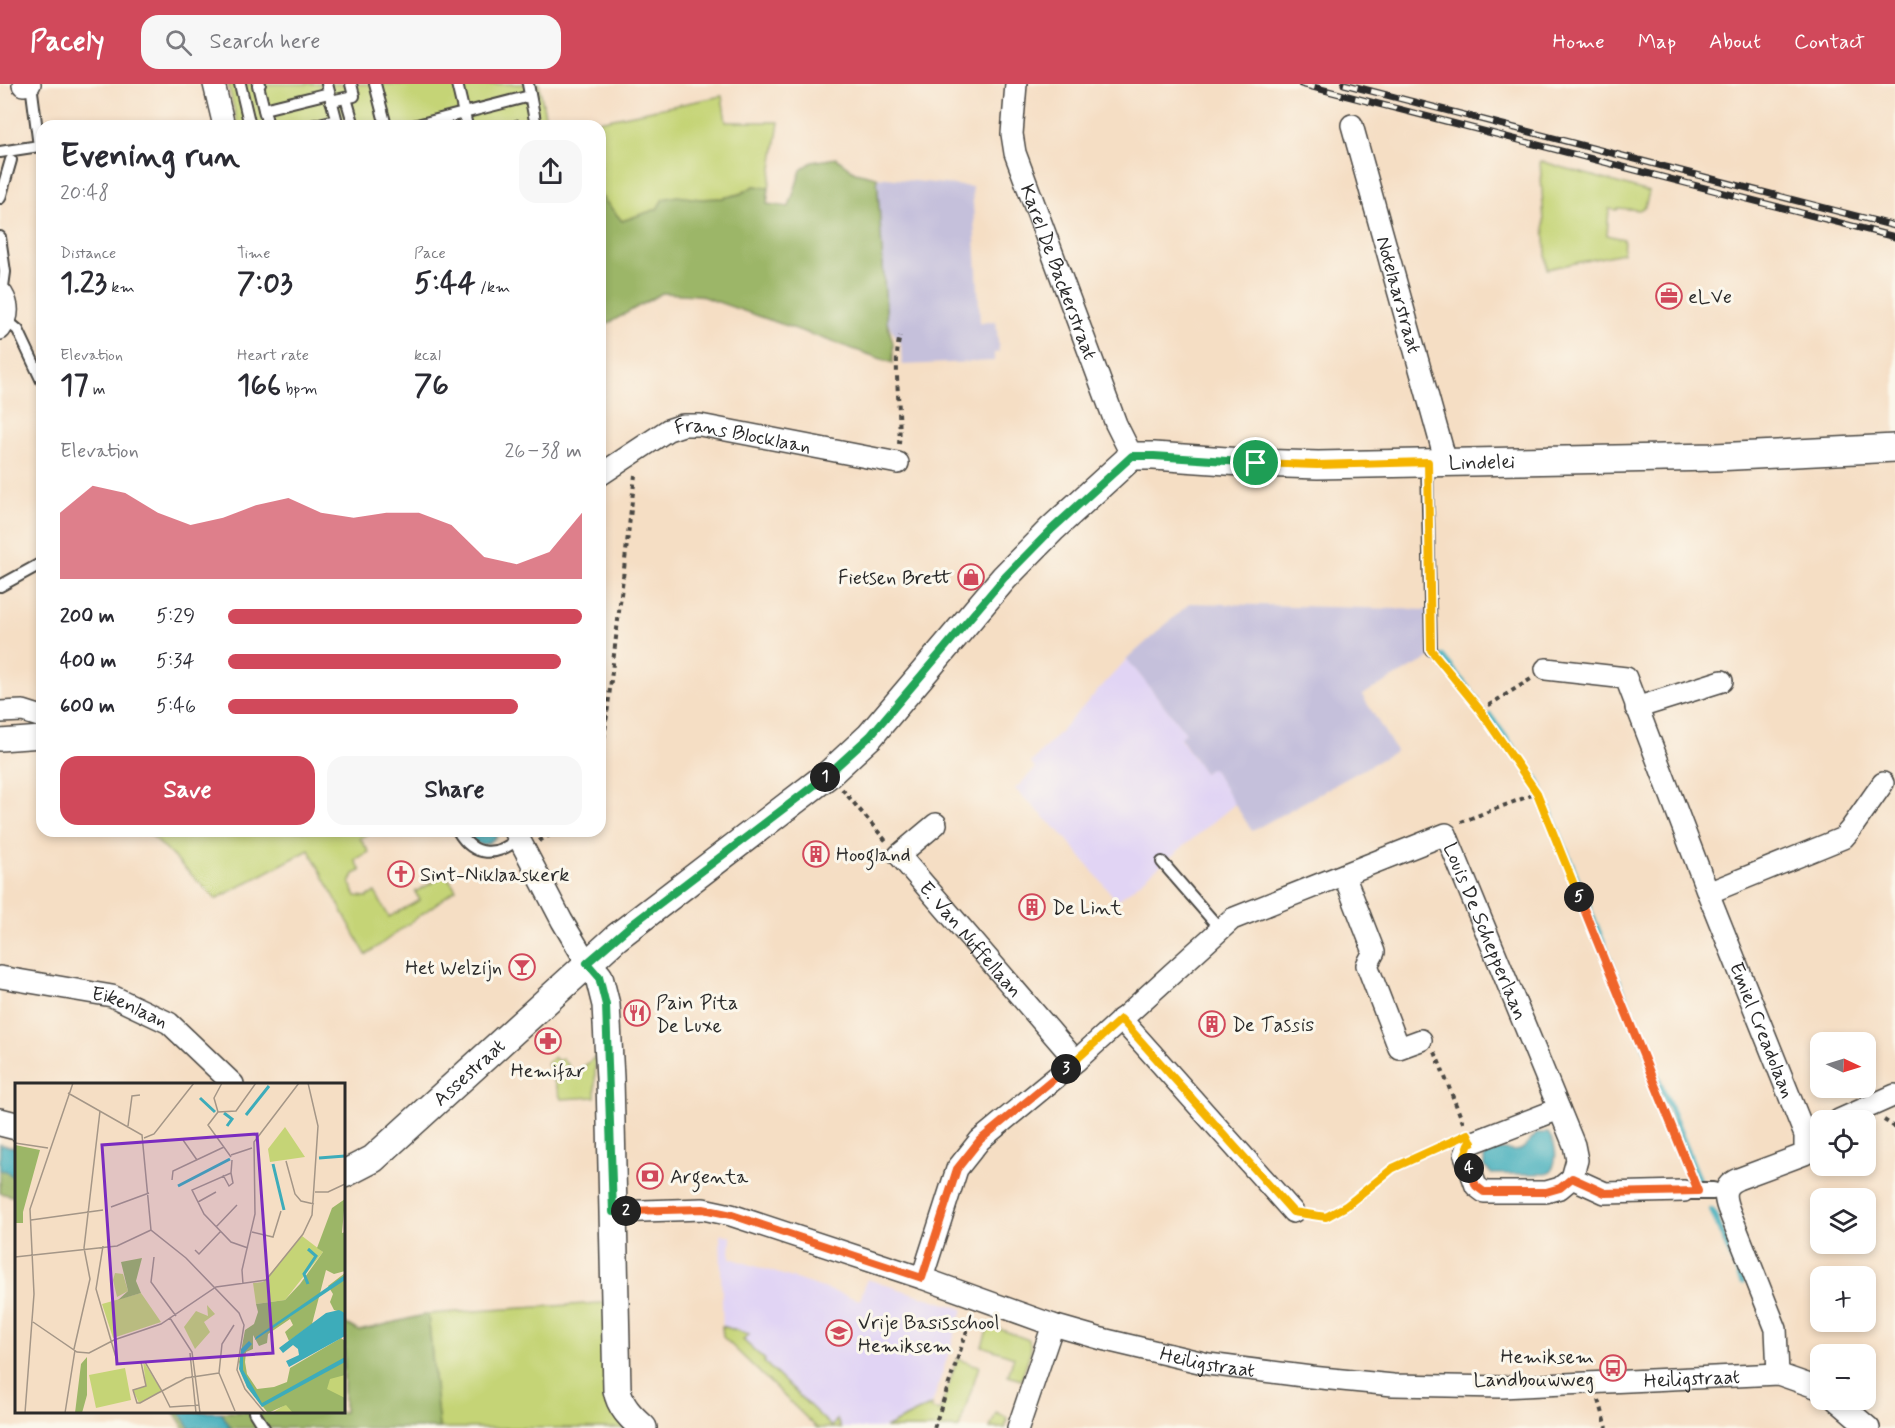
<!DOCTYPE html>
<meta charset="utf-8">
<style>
:root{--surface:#fff;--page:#f7f7f7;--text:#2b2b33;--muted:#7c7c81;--accent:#d1495b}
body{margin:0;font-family:Mynerve,sans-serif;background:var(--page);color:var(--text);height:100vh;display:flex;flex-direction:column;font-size:22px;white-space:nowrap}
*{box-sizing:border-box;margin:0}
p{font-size:20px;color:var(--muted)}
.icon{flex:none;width:33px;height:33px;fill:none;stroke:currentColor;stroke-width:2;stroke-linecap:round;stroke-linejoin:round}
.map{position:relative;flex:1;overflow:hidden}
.panel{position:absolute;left:36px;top:36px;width:570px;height:717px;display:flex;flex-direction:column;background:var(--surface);border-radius:18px;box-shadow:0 3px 9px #0003}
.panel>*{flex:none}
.needle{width:39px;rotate:94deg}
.tools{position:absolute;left:1810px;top:948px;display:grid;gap:12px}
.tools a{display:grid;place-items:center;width:66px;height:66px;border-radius:12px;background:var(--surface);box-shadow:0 3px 9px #0003;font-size:30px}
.pin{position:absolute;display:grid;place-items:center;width:51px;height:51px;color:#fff;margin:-26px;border:3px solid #fff;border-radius:50%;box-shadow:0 2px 6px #0007}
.km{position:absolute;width:30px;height:30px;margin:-15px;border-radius:50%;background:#222;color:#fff;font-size:16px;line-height:30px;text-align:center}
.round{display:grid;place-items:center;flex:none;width:63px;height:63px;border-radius:18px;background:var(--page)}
.overview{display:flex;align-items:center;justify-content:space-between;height:102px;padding:0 24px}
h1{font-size:33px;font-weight:700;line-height:45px}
.stats{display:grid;grid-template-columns:repeat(3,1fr);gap:9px;height:102px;padding:6px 24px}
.stats div{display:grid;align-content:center}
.stats b{font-size:30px;font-weight:700}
.stats small{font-size:16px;font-weight:400}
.stats p{font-size:16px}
.chart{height:168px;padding:12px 24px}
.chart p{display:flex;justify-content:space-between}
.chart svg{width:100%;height:108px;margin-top:6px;fill:var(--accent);opacity:.7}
.action{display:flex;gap:12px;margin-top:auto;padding:12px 24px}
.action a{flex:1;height:69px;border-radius:18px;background:var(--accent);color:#fff;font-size:24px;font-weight:700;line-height:69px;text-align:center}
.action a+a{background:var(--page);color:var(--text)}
ul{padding:0 24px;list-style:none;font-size:20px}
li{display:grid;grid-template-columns:96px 72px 1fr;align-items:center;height:45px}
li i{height:15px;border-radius:8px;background:var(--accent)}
header{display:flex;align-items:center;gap:36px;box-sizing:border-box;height:84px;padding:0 30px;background:var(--accent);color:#fff}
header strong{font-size:28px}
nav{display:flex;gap:33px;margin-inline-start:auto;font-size:21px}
.search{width:420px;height:54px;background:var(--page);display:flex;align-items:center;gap:15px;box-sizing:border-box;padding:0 21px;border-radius:18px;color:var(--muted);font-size:22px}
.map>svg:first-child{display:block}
.built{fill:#e1d4f4}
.industrial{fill:#c5c0db}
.green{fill:#c5d476;stroke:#788050;stroke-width:1.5}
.forest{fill:#9cb667;stroke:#647049;stroke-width:1.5}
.water{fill:#3dacba;stroke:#346c72;stroke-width:1.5}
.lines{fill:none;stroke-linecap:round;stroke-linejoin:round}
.stream{stroke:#3dacba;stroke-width:6}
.service-casing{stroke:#494642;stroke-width:14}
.pedestrian-casing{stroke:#494642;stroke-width:20}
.minor-casing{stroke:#494642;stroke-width:24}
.tertiary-casing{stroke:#494642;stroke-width:30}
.path{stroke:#494642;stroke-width:4;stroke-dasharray:4.5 4.5;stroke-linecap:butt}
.service{stroke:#fff;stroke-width:10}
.pedestrian{stroke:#fff;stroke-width:16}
.minor{stroke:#fff;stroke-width:21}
.tertiary{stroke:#fff;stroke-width:27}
.rail-casing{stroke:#2b2b2b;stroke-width:7}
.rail{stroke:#fbf7ec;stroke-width:4.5;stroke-dasharray:14;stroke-linecap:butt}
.split-1-casing{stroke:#fff;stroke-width:12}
.split-2-casing{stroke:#fff;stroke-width:12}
.split-3-casing{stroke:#fff;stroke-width:12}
.split-4-casing{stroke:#fff;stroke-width:12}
.split-5-casing{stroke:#fff;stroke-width:12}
.split-6-casing{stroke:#fff;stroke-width:12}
.split-1{stroke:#22a559;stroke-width:8}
.split-2{stroke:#22a559;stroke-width:8}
.split-3{stroke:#f0652b;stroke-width:8}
.split-4{stroke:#f5b400;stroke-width:8}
.split-5{stroke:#f0652b;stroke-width:8}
.split-6{stroke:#f5b400;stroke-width:8}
.labels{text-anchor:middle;stroke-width:6;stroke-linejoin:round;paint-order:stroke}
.street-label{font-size:20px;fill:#2b2b2b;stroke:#fbf7ec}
.poi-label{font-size:20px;fill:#2b2b2b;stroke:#fbf7ec;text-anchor:start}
.inset-river{fill:none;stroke:#3dacba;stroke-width:3}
.inset-road{fill:none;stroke:#a49687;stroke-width:1.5}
.view{fill:#7b2cbf;fill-opacity:0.15;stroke:#7b2cbf;stroke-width:3}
.inset-edge{fill:none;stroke:#2b2b2b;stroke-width:3}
</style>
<header>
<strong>Pacely</strong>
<div class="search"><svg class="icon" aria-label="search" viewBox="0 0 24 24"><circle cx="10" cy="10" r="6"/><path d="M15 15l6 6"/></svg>Search here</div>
<nav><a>Home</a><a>Map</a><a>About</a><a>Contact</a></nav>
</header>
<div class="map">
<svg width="1895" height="1344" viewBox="0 0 1895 1344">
<rect width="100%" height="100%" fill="#fbf7ec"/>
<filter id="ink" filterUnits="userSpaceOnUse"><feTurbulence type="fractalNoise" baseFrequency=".0167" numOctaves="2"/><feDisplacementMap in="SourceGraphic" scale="12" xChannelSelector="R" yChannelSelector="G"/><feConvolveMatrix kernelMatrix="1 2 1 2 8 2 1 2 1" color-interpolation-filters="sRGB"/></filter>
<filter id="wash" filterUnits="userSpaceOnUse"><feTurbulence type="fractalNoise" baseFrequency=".008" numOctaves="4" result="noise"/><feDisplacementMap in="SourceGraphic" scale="24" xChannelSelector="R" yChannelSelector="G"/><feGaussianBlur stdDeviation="1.35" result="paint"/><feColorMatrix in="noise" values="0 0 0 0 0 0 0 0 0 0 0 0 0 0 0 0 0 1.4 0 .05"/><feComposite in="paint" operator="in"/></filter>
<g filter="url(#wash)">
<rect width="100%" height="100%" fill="#f5dec4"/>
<g class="built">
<path d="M 1127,575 L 1186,649 L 1180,654 L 1204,689 L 1212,684 L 1235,720 L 1117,817 L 1064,752 L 1015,705 L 1035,685 L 1031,679 Z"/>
<path d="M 720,1150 L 731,1152 L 730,1174 L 860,1216 L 867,1195 L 963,1225 L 931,1324 L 934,1344 L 817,1344 L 723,1253 Z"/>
</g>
<g class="industrial">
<path d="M 877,93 L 972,103 L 980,239 L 996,237 L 999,268 L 994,269 L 994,277 L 902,281 L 901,261 L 887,238 Z"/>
<path d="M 1190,519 L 1430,526 L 1431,566 L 1435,571 L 1362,611 L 1396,667 L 1252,747 L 1212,684 L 1204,689 L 1180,653 L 1186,649 L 1127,575 Z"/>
</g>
<g class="green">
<path d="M 228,0 L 539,0 L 547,42 L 238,42 Z"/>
<path d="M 722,12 L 726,38 L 779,38 L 769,104 L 754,102 L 740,110 L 723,114 L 700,115 L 658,125 L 622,137 L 600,111 L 600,42 L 574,42 Z"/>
<path d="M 1540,77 L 1649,108 L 1645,123 L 1639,126 L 1618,124 L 1617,126 L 1609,125 L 1607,151 L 1624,155 L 1623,169 L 1547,185 Z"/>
<path d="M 147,747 L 375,747 L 360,754 L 369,768 L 355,776 L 361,787 L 354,790 L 350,800 L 356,812 L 367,813 L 375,808 L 389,833 L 420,816 L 415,808 L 446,791 L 456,805 L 366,871 L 309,766 L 216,815 Z"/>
<path d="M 554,973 L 558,977 L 562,974 L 575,990 L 595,973 L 595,1013 L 561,1015 L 547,979 Z"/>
<path d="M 616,1218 L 617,1306 L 643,1344 L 439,1344 L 428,1230 Z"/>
<path d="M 989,1241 L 1029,1256 L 1031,1266 L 1021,1296 L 1008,1292 L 1014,1273 L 982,1262 Z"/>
<path d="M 722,1242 L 749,1250 L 743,1256 L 765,1276 L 764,1278 L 832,1343 L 837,1335 L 841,1344 L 817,1344 L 723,1253 Z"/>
<path d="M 957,1275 L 979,1282 L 959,1344 L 885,1344 L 932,1321 L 931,1325 L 940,1327 Z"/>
<path d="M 996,1329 L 1008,1334 L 1005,1344 L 990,1344 Z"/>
</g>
<g class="forest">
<path d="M 836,74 L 855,88 L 877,93 L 887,238 L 893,259 L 893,279 L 698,211 L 662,209 L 600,244 L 600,111 L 622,137 L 657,125 L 663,115 L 677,112 L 700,115 L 723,114 L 740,110 L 754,102 L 769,104 L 767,120 L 789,123 L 801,86 L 812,78 Z"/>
<path d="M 0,1062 L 16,1065 L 16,1113 L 0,1109 Z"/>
<path d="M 428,1230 L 439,1344 L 184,1344 L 174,1328 L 344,1328 L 344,1239 L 359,1247 Z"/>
</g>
<g class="water">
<path d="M 466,747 L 494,747 L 497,752 C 485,765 474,763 466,747 Z"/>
<path d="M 1537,1049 L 1548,1049 C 1556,1060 1558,1073 1552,1086 L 1546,1090 L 1492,1090 L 1484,1083 L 1484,1074 L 1490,1065 C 1518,1065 1517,1075 1537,1049 Z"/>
<path d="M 0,1060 L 16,1064 L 16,1095 L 6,1087 L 0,1086 Z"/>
<path d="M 180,1328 L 221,1328 L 231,1344 L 190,1344 Z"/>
</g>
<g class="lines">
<g class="stream">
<path d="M 1442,572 L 1477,616"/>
<path d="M 1490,632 L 1537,696 L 1700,1098"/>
<path d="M 1712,1126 L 1742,1198"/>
</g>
</g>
</g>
<g filter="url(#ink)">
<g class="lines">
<g class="service-casing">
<g id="service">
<path d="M 240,0 L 250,42"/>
<path d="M 260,0 L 258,1 L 268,42"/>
<path d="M 327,0 L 338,42"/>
<path d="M 375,0 L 386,42"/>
<path d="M 457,0 L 467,42"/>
<path d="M 528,0 L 536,42"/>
<path d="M 346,14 L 354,42"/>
<path d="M 331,17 L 354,12 L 351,0"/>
<path d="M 264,25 L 329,9"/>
<path d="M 311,42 L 336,36"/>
<path d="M 413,42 L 530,12"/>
<path d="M 0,68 L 39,62 L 31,0"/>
<path d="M 0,114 L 11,76"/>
<path d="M 0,153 L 5,188 L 2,210"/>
<path d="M 6,236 L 18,246 L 42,297"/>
<path d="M 1427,378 L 1431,566"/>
<path d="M 0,502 L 42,479"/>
<path d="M 458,747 C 474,774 497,773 519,754"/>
<path d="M 1162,778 L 1221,846"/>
<path d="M 254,1328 L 264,1344"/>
</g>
</g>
<g class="pedestrian-casing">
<path id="pedestrian" d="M 1684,1107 L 1713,1107"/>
</g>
<g class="minor-casing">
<g id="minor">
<path d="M 214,0 L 224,42"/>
<path id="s1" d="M 1016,0 L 1012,50 L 1015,69 L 1116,340 L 1132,372"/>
<path d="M 23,1 L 30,0"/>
<path id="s2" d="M 1352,41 L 1446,378"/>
<path d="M 0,209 L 2,210 C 10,223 9,233 0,245"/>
<path id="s3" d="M 600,391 L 668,346 L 683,341 L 700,341 L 898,379"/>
<path id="s4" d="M 1546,585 L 1626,594 L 1708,809 L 1805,1051 L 1805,1070 L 1738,1095 C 1724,1101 1723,1110 1728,1124 L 1776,1245 L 1778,1290"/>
<path d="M 1636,624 L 1722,597"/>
<path d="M 0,628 L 23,627 L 42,633"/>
<path d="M 0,656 L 42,653"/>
<path id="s5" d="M 936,740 L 899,771 L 1076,977"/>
<path d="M 515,747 L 562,837 L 587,879"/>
<path d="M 1344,791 L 1374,868 L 1367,881 L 1399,964 L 1421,956"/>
<path d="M 1708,809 L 1843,754 L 1850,746 L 1883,699"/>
<path id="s6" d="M 0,893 L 112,912 L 169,939 L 233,1000"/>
<path d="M 1121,935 L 1293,1128"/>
<path d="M 1559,1025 L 1469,1060 L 1465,1071 L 1476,1102 L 1484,1108 L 1546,1108 L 1560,1104 L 1572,1094"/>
<path d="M 1839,1036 L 1895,1011"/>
<path id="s7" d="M 613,1128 L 703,1125 L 731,1131 L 922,1194 L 1053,1241 L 1102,1255 L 1208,1280 L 1311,1293 L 1393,1301 L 1502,1303 L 1778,1290 L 1821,1305"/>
<path id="s8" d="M 922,1194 L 957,1085 L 980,1056 L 1076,977 L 1232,835 L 1446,750 L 1574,1061 L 1577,1076 L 1572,1094 L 1605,1109 L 1684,1107"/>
<path d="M 1836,1316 L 1869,1344"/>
<path d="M 1018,1344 L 1053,1241"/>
</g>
</g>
<g class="tertiary-casing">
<g id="tertiary">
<path d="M 587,879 L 599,893 L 606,921 L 610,994 L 617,1306 C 620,1323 631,1333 643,1344"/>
<path d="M 0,1038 L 16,1042"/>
<path id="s9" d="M 344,1090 L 373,1075 L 617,853 L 829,690 L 870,652 L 1004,494 L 1052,445 L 1132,372 L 1154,372 L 1256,379 L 1318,381 L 1715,373 L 1895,364"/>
</g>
</g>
<g class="path">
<path d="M 497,42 L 520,36"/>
<path d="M 899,360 C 902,328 892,280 900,252"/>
<path d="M 1439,575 L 1481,626 L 1537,709 L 1692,1090"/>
<path d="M 600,624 L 607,634"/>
<path d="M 1481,626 L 1531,595"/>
<path d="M 600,690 L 635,391"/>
<path d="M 842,705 L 886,757"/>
<path d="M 1461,738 L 1537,709"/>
<path d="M 539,757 L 557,747"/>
<path d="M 1435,968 L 1464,1041"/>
<path d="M 1884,1036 L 1895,1043"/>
<path d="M 1309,1131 L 1326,1133 L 1346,1122 L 1393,1084 L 1448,1059"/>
<path d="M 1599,1316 L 1607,1344"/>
<path d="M 934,1344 L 972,1232"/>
</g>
<use href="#service" class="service"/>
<use href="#pedestrian" class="pedestrian"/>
<use href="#minor" class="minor"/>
<use href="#tertiary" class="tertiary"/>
<g class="rail-casing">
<g id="rail">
<path d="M 1301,0 L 1895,153"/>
<path d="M 1344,0 L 1895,142"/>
</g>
</g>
<use href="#rail" class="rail"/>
</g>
</g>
<g class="lines" filter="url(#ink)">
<g class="split-1-casing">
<path id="split-1" d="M 825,693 L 870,652 L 1004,494 L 1052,445 L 1132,372 L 1154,372 L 1256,379"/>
</g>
<g class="split-2-casing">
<path id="split-2" d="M 626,1127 L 613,1128 L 606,921 L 599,893 L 587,879 L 630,842 L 825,693"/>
</g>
<g class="split-3-casing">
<path id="split-3" d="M 626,1127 L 703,1125 L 732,1131 L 922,1194 L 957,1085 L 980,1056 L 1066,985"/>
</g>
<g class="split-4-casing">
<path id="split-4" d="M 1066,985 L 1121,935 L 1293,1128 L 1326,1133 L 1346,1122 L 1393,1084 L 1468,1050 L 1472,1059 L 1469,1060 L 1465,1071 L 1469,1084"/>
</g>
<g class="split-5-casing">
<path id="split-5" d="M 1469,1084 L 1476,1102 L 1484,1108 L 1546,1108 L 1560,1104 L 1572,1094 L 1605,1109 L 1698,1107 L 1579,813"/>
</g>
<g class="split-6-casing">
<path id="split-6" d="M 1256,379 L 1317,381 L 1428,378 L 1431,566 L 1480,626 L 1537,709 L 1579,813"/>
</g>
<use href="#split-1" class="split-1"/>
<use href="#split-2" class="split-2"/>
<use href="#split-3" class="split-3"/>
<use href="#split-4" class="split-4"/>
<use href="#split-5" class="split-5"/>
<use href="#split-6" class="split-6"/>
</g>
<defs>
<g id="office-ring" transform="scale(1.35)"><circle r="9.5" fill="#fbf7ec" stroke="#d1495b" stroke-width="1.5"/><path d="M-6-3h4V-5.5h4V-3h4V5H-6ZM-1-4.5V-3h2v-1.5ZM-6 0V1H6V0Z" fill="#d1495b"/></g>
<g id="shop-ring" transform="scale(1.35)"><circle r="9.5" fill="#fbf7ec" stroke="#d1495b" stroke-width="1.5"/><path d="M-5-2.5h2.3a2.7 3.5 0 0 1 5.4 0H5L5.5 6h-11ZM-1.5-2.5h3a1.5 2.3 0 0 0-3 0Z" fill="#d1495b"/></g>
<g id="building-ring" transform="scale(1.35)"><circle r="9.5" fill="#fbf7ec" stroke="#d1495b" stroke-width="1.5"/><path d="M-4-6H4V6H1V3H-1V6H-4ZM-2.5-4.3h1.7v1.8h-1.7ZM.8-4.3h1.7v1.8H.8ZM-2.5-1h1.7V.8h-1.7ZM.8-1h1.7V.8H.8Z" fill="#d1495b"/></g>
<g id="church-ring" transform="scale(1.35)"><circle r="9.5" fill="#fbf7ec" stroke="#d1495b" stroke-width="1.5"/><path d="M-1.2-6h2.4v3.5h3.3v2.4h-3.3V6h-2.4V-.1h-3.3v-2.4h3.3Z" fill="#d1495b"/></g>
<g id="bar-ring" transform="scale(1.35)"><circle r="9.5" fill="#fbf7ec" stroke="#d1495b" stroke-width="1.5"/><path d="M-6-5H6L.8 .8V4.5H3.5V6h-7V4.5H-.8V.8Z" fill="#d1495b"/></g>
<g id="restaurant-ring" transform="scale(1.35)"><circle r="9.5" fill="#fbf7ec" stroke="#d1495b" stroke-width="1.5"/><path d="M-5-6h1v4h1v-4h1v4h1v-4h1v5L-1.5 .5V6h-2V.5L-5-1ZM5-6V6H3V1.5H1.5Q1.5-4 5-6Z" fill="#d1495b"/></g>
<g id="pharmacy-ring" transform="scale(1.35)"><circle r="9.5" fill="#fbf7ec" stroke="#d1495b" stroke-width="1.5"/><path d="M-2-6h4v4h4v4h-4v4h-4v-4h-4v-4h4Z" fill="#d1495b"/></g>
<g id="bank-ring" transform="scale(1.35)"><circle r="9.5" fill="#fbf7ec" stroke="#d1495b" stroke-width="1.5"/><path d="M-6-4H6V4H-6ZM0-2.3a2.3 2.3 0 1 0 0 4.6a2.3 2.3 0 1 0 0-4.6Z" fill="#d1495b"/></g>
<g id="school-ring" transform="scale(1.35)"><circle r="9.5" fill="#fbf7ec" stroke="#d1495b" stroke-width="1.5"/><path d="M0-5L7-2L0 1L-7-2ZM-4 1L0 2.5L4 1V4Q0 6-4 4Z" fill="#d1495b"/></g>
<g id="bus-ring" transform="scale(1.35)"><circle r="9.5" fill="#fbf7ec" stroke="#d1495b" stroke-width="1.5"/><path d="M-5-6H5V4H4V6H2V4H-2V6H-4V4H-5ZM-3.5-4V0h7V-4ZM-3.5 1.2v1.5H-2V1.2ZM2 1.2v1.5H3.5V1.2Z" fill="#d1495b"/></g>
</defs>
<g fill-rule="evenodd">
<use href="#office-ring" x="1669" y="212"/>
<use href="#shop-ring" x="971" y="493"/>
<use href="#building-ring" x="816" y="770"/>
<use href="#church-ring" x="401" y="790"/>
<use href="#building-ring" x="1032" y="823"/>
<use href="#bar-ring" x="522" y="883"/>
<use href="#restaurant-ring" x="637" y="929"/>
<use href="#building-ring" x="1212" y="940"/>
<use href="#pharmacy-ring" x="548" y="957"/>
<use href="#bank-ring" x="650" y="1092"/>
<use href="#school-ring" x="839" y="1249"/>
<use href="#bus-ring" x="1613" y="1284"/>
</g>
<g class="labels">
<g class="street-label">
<text dy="7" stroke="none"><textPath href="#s1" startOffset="196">Karel De Backerstraat</textPath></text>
<text dy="7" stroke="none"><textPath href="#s2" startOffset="176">Notelaarstraat</textPath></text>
<text dy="7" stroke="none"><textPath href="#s3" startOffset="158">Frans Blocklaan</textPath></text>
<text dy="7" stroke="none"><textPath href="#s9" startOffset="1420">Lindelei</textPath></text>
<text dy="7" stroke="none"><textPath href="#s8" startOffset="822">Louis De Schepperlaan</textPath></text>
<text dy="7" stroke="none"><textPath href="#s5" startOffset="159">E. Van Nuffellaan</textPath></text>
<text dy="7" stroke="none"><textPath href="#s6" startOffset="134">Eikenlaan</textPath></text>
<text dy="7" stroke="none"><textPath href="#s4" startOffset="458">Emiel Creadolaan</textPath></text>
<text dy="7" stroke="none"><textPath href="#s9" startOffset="162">Assestraat</textPath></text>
<text dy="7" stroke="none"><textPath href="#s7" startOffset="618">Heiligstraat</textPath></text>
<text dy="7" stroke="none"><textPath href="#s7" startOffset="1104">Heiligstraat</textPath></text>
</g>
<g class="poi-label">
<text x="1688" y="219">eLVe</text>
<text x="952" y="500" text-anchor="end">Fietsen Brett</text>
<text x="836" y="777">Hoogland</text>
<text x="420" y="797">Sint-Niklaaskerk</text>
<text x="1052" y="830">De Lint</text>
<text x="502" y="890" text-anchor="end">Het Welzijn</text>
<text x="656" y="925">Pain Pita<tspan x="656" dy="23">De Luxe</tspan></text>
<text x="1232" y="947">De Tassis</text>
<text x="548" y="993" text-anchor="middle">Hemifar</text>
<text x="670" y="1099">Argenta</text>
<text x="858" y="1245">Vrije Basisschool<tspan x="858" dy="23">Hemiksem</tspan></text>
<text x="1594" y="1279" text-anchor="end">Hemiksem<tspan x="1594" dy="23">Landbouwweg</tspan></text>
</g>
</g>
<g transform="translate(15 999)">
<rect width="330" height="330" fill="#f5dec4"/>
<path d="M 270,44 L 290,74 L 255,79 L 253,66 ZM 287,153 L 308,169 L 270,217 L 241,221 L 238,200 L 248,199 ZM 100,190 L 108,191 L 113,208 L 102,214 L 98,197 ZM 126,210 L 146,239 L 98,255 L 87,221 ZM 192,222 L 200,231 L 189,239 L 195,249 L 180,266 L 169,244 L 181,228 L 193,233 ZM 128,278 L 147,308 L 124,320 L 118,307 L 131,303 ZM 110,285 L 116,317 L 81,325 L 74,292 ZM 330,286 L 330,330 L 257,330 L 308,298 Z" fill="#c5d476"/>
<path d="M 0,62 L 25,67 L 8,129 L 8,140 L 0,140 ZM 330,116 L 327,150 L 330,149 L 330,188 L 319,191 L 311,187 L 297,241 L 274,258 L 270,249 L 278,242 L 275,236 L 253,251 L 252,260 L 244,263 L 238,252 L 238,266 L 231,269 L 230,279 L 232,291 L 242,306 L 259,304 L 272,299 L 275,285 L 326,255 L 330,258 L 330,292 L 315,296 L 312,306 L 330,315 L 330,330 L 278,330 L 271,322 L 253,330 L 232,304 L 224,279 L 230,247 L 239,241 L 243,229 L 241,221 L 270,217 L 285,201 L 308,169 L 302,165 L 317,125 ZM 127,175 L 121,198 L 126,210 L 103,217 L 113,208 L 106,179 ZM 330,190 L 330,230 L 319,227 L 315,219 L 318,211 L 313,203 ZM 72,274 L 72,312 L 67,330 L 60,330 L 66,281 Z" fill="#9cb667"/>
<path d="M 330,192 L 330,197 L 240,257 L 241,254 ZM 324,227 L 330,230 L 330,253 L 274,284 L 271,278 L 284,272 L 283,266 L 278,262 L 268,270 L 264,265 L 311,230 ZM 234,258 L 237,261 L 228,271 L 228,287 L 247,320 L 330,274 L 330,279 L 247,324 L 232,304 L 224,286 L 226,266 Z" fill="#3dacba"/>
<path class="inset-river" d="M 185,15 L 200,29M 209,30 L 217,36 L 212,43M 231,32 L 254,3M 304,75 L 330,73M 258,81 L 269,127M 163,103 L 215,76M 293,166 L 301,173 L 289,191 L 293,201"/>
<path class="inset-road" d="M 53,10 L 127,52 L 136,147 L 171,175 L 224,230 L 229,242 L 222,287 L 230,306 L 250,330M 203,29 L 193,42 L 216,74M 203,29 L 221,28 L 241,0M 203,29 L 199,15 L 207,0M 113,43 L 117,13 L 125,12M 129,55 L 139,51 L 179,0M 168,57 L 182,77M 0,60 L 33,65M 216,72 L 237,65M 217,77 L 216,90 L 177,107 L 189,131 L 216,159 L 233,165M 271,78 L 280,111 L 286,118 L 299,121M 208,92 L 214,103 L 218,100 L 216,90M 157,97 L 158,88 L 209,64M 300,109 L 313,109 L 330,101M 183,119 L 201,109M 96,124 L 134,110M 16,137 L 88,127M 201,144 L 222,122M 237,149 L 258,154 L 266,128M 88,163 L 81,206 L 102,278M 180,167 L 184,171 L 206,148M 0,174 L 102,163 L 136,147M 139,174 L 136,199 L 161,233M 228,201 L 227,187 L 240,131 L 239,59 L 284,0M 155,235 L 177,269 L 185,330M 18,239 L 62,269 L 74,270 L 99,257 L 146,241 L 201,204 L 251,197 L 288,151 L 297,132 L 303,43 L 293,0M 219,242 L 207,261 L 204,290 L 220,328M 59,266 L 75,196 L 69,165 L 85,28M 175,270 L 181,330M 184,322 L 155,324 L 147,308 L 130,279 L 126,279 L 131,303 L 118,307 L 122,320 L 125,320 L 143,310 L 147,308 L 171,295 L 204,290M 10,330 L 19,211 L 15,126 L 58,0M 50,330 L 60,267"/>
<path class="view" d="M 242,51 L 258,270 L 102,281 L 87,62 Z"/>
<rect width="330" height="330" class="inset-edge"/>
</g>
</svg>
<div class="tools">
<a><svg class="needle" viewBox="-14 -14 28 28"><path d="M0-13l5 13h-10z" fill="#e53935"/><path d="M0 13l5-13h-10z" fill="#7c7c81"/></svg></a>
<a><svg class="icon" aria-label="locate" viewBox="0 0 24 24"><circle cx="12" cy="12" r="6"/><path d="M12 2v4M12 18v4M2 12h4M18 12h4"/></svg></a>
<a><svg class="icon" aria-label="layers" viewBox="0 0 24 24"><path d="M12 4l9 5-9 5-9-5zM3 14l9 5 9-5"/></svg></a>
<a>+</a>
<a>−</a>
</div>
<div class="pin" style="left:1256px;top:379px;background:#1e9e55"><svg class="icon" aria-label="arrive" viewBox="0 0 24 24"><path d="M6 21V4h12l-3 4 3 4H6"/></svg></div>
<b class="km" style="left:825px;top:693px">1</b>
<b class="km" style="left:626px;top:1127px">2</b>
<b class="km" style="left:1066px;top:985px">3</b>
<b class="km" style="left:1469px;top:1084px">4</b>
<b class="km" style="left:1579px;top:813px">5</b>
<section class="panel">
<div class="overview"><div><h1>Evening run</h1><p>20:48</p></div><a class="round"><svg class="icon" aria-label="share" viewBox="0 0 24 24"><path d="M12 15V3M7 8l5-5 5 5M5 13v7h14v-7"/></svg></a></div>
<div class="stats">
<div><p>Distance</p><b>1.23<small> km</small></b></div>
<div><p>Time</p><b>7:03</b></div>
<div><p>Pace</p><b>5:44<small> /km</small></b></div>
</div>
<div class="stats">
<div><p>Elevation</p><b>17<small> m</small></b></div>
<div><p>Heart rate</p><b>166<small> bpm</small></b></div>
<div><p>kcal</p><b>76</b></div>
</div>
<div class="chart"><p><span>Elevation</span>26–38 m</p>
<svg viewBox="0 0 160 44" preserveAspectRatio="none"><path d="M0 44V17L10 6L20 9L30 17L40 22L50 19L60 14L70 11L80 17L90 19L100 17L110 17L120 22L130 35L140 38L150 33L160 17V44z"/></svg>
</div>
<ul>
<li><b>200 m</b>5:29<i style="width:100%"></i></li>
<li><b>400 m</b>5:34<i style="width:94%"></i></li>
<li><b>600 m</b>5:46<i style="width:82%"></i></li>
</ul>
<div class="action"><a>Save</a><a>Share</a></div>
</section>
</div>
